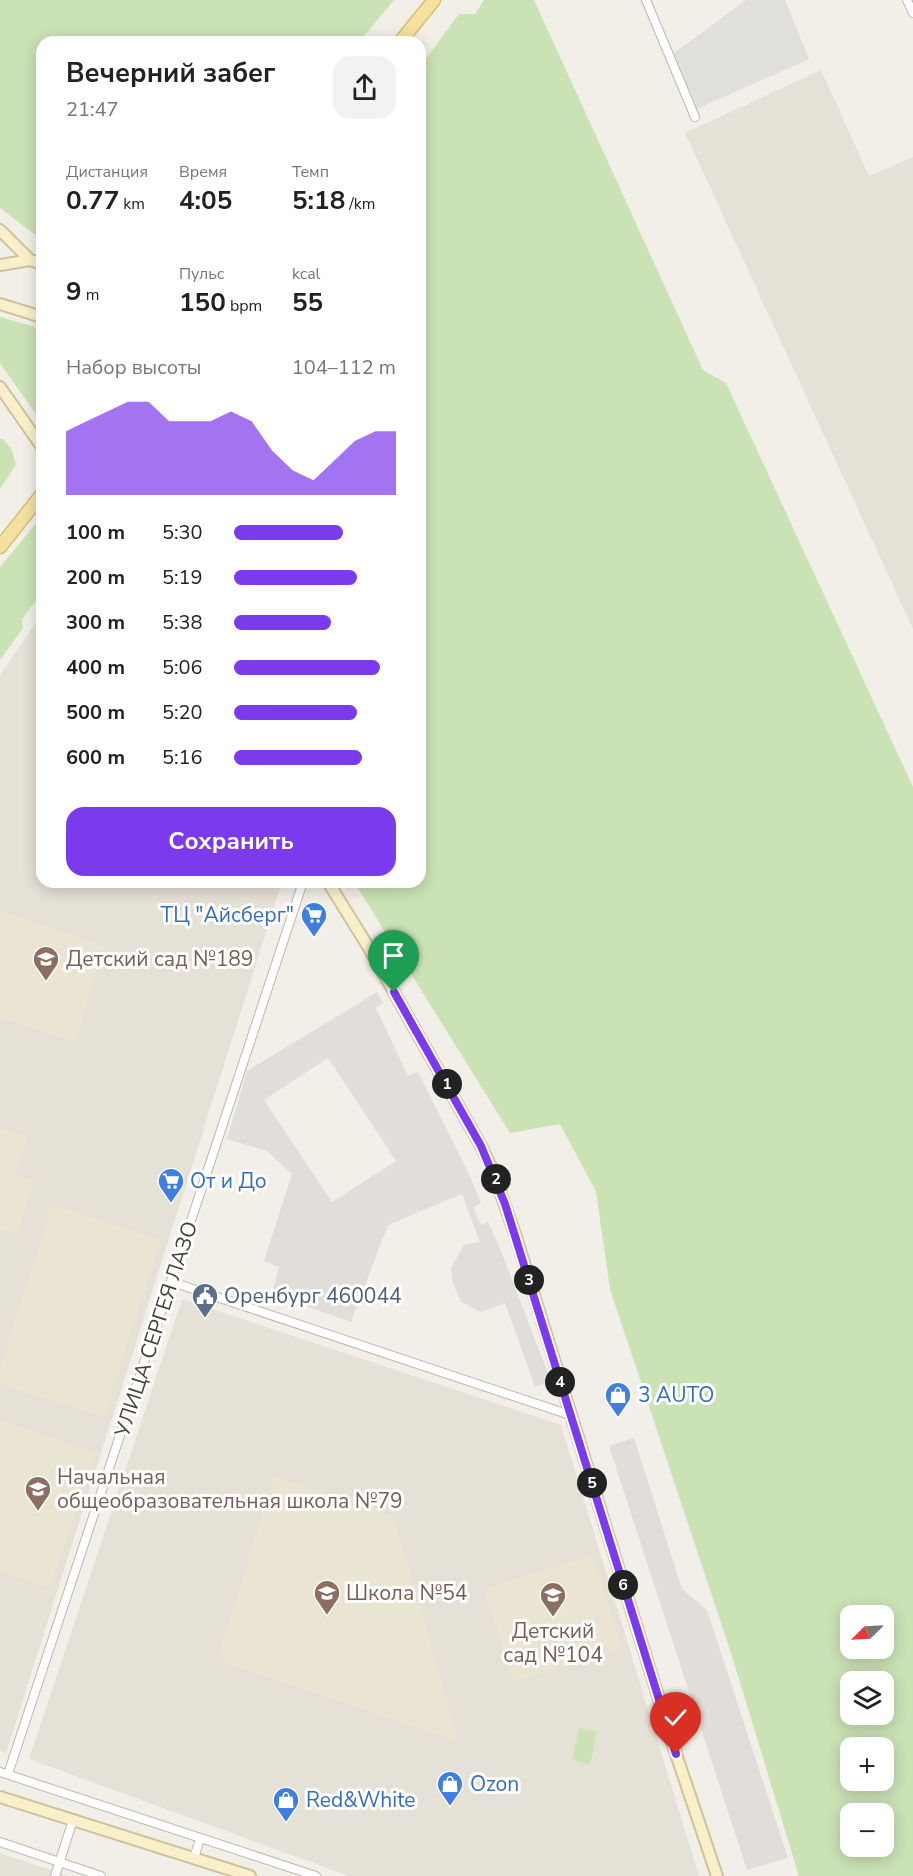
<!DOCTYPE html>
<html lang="ru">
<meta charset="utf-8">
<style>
:root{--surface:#fff;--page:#f2f2f2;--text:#222;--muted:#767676;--accent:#7c3aed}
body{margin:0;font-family:"Nunito Sans",sans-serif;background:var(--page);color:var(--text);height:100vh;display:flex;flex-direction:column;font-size:22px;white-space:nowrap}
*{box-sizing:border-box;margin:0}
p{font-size:20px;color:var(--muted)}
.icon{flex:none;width:33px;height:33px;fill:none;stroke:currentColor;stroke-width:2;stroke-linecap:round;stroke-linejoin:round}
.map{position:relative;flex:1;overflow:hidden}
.details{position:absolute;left:36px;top:36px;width:390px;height:852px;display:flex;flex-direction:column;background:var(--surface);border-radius:18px;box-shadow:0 3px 15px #0003}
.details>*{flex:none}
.needle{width:39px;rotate:246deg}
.controls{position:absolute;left:840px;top:1605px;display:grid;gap:12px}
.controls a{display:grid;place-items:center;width:54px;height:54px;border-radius:12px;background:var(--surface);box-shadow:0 3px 15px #0003;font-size:30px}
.pin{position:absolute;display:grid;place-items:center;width:51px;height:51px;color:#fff;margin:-62px -26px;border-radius:50% 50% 50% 0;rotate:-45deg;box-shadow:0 0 6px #0007}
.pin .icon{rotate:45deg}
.km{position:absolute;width:30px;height:30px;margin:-15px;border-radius:50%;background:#222;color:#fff;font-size:16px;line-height:30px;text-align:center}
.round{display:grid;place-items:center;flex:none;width:63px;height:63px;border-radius:18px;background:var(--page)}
.summary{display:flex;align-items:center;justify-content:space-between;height:102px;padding:0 30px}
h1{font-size:27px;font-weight:700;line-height:45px}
.stats{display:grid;grid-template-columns:repeat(3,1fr);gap:9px;height:102px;padding:6px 30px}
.stats div{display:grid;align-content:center}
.stats b{font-size:26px;font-weight:700}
.stats small{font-size:16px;font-weight:400}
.stats p{font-size:16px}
.chart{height:168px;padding:12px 30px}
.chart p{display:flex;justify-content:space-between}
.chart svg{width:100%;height:108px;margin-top:6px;fill:var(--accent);opacity:.7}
.button{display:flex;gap:12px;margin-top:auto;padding:12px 30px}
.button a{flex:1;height:69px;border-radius:18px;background:var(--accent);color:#fff;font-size:24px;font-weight:700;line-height:69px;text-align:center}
ul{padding:0 30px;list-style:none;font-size:20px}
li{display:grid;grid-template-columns:96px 72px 1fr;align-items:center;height:45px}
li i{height:15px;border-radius:8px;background:var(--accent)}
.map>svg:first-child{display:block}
.residential{fill:#e5e1d6}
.industrial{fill:#e1ded9;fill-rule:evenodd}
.education{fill:#eae5d3}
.green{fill:#cbe2b5;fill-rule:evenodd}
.parking{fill:#e1dfdc}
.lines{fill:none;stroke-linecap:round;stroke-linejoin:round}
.street-casing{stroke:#bcb7ab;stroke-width:10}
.secondary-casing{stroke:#cdc39c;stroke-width:14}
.primary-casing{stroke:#d7be71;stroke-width:15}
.street{stroke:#fff;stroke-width:8}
.secondary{stroke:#f9f0cb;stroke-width:10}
.primary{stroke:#f4e09f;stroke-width:12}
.route-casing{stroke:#fff;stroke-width:12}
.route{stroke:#7c3aed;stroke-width:8}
.labels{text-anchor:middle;stroke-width:6;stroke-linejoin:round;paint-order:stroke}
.shop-label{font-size:21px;fill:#366cbe;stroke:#fff;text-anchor:start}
.education-label{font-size:21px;fill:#785e54;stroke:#fff;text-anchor:start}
.service-label{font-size:21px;fill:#4e5e75;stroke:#fff;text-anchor:start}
.street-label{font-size:21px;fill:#444037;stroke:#fff}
</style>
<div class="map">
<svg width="913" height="1876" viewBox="0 0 913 1876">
<rect width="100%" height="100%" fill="#f2efe8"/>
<g class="residential">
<path d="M 821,70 L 869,176 L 913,157 L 913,629 L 685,133 Z"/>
<path d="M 42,614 L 42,882 L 282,882 L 6,1753 L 0,1751 L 0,675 Z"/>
<path d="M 182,1299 L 561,1425 L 699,1876 L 349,1876 L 29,1759 Z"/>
<path d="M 0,1853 L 69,1876 L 0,1876 Z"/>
</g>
<g class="industrial">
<path d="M 377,992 L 383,1003 L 376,1008 L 408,1076 L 418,1072 L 469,1174 L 481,1203 L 473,1207 L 481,1225 L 488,1222 L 499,1246 L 551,1381 L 535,1387 L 505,1303 L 481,1312 L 461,1302 L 453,1283 L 451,1268 L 464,1245 L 480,1242 L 462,1194 L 388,1225 L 351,1322 L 272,1294 L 279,1267 L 264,1261 L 292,1174 L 267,1151 L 227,1139 L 247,1071 ZM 328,1058 L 396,1161 L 332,1202 L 264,1100 Z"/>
<path d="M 634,1438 L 682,1589 L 707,1610 L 788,1858 L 747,1870 L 609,1446 Z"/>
</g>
<g class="education">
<path d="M 0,911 L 104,946 L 75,1042 L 0,1018 Z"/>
<path d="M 0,1128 L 28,1137 L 16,1175 L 34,1181 L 18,1235 L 0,1229 Z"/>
<path d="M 52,1204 L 161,1240 L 104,1417 L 0,1384 L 0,1369 Z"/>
<path d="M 0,1420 L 96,1453 L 50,1588 L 0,1571 Z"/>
<path d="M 274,1476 L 394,1517 L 459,1742 L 217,1660 Z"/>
<path d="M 593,1555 L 622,1648 L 514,1682 L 484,1589 Z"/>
</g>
<g class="green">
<path d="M 0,0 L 394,0 L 359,42 L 42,42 L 42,240 L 0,208 Z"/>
<path d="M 484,0 L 534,0 L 703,370 L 726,383 L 913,787 L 913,1876 L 799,1876 L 731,1653 L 610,1289 L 596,1192 L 560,1124 L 510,1133 L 354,882 L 420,882 L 420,67 L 459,14 L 475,14 ZM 850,1616 L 884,1616 L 884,1648 L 850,1648 ZM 850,1682 L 884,1682 L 884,1714 L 850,1714 ZM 850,1748 L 884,1748 L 884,1780 L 850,1780 ZM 850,1814 L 884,1814 L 884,1846 L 850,1846 Z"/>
<path d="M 0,317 L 42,329 L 42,423 L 0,363 Z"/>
<path d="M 0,439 L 3,439 L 12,450 L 16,465 L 0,489 Z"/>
<path d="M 42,516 L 42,592 L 22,619 L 23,628 L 0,660 L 0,567 Z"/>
<path d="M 579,1728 L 597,1732 L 590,1765 L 572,1760 Z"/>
</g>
<path class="parking" d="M 746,0 L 785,0 L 809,59 L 697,109 L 673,54 Z"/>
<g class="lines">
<g class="street-casing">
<g id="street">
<path d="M 646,0 L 695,117"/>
<path d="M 907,0 L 913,13"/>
<path d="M 172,1282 L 570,1415"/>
<path d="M 0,1772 L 316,1876"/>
<path d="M 8,1774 L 303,882"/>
<path d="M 0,1842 L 101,1876"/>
<path d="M 194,1858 L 200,1839"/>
<path d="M 55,1876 L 73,1820"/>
</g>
</g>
<g class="secondary-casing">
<g id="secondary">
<path d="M 0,230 L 30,260"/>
<path d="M 0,265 L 30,260 L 42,264"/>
<path d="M 0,304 L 42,317"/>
<path d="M 0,387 L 42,447"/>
<path d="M 328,882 L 369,948 L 481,1146 L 493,1171 L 516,1237 L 676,1754 L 717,1876"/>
<path d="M 0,1797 L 250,1876"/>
</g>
</g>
<g class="primary-casing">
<g id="primary">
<path d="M 400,42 L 434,0"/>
<path d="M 0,547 L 42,494"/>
</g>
</g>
<use href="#street" class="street"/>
<use href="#secondary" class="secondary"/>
<use href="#primary" class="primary"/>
</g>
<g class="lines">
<g class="route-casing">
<path id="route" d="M 394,992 L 481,1146 L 505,1204 L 676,1754"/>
</g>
<use href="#route" class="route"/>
</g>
<defs>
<g id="supermarket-pin" transform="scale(1.35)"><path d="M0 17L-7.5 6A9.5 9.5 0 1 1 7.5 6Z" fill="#3f7fe0" stroke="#fff"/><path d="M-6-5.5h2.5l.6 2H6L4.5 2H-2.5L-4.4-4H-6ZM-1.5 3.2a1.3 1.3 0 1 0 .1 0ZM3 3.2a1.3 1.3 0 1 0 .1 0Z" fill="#fff"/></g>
<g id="school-pin" transform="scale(1.35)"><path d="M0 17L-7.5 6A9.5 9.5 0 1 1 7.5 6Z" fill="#8d6e63" stroke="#fff"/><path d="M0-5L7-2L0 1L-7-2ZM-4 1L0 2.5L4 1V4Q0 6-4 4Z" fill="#fff"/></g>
<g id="civic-pin" transform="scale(1.35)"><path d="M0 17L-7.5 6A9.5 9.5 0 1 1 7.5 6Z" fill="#5c6f8a" stroke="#fff"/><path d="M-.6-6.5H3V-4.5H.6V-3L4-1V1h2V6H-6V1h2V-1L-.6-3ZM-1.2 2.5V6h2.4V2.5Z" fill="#fff"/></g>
<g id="shop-pin" transform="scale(1.35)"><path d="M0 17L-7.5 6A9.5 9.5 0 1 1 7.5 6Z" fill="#3f7fe0" stroke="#fff"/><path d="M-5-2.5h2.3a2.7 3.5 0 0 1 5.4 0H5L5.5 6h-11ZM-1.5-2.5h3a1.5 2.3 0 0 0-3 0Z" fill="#fff"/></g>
</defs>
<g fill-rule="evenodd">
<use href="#supermarket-pin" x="314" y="915"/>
<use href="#school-pin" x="46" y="959"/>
<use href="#supermarket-pin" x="171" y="1181"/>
<use href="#civic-pin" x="205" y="1296"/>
<use href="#shop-pin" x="618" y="1395"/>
<use href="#school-pin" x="38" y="1489"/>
<use href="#school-pin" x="327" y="1593"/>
<use href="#school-pin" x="553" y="1595"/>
<use href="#shop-pin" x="450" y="1784"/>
<use href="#shop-pin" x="286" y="1800"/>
</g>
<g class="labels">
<g class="shop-label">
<text x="294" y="922" text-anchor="end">ТЦ "Айсберг"</text>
<text x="190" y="1188">От и До</text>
<text x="638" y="1402">3 AUTO</text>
<text x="470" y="1791">Ozon</text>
<text x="306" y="1807">Red&amp;White</text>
</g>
<g class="education-label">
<text x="66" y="966">Детский сад №189</text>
<text x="57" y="1484">Начальная<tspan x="57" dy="24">общеобразовательная школа №79</tspan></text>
<text x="346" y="1600">Школа №54</text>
<text x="553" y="1638" text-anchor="middle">Детский<tspan x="553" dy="24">сад №104</tspan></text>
</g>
<g class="service-label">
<text x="224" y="1303">Оренбург 460044</text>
</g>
<g class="street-label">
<text transform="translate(156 1329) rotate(-72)" y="7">УЛИЦА СЕРГЕЯ ЛАЗО</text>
</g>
</g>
</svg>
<div class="controls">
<a><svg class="needle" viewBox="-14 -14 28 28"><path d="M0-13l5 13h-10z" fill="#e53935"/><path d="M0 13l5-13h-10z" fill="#767676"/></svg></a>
<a><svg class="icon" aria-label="layers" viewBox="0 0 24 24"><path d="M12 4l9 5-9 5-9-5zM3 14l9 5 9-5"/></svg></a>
<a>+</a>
<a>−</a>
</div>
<div class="pin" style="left:394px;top:992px;background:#1e9e55"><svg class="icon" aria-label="arrive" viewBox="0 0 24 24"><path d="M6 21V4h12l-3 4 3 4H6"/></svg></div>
<div class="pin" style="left:676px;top:1754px;background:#d93025"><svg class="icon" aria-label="check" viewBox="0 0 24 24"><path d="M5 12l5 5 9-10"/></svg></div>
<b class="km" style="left:447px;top:1084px">1</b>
<b class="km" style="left:496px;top:1179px">2</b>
<b class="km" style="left:529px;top:1280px">3</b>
<b class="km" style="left:560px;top:1382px">4</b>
<b class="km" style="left:592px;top:1483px">5</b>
<b class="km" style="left:623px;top:1585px">6</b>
<section class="details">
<div class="summary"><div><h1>Вечерний забег</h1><p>21:47</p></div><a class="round"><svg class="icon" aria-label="share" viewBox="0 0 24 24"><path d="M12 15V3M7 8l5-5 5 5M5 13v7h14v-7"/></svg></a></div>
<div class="stats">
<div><p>Дистанция</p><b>0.77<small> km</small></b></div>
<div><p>Время</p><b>4:05</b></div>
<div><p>Темп</p><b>5:18<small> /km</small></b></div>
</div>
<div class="stats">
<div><b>9<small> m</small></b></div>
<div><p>Пульс</p><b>150<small> bpm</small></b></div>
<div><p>kcal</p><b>55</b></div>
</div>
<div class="chart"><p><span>Набор высоты</span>104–112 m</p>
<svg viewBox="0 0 160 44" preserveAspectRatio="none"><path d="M0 44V18L10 14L20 10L30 6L40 6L50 14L60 14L70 14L80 10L90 14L100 26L110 34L120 38L130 30L140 22L150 18L160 18V44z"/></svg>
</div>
<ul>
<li><b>100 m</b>5:30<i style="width:67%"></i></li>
<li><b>200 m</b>5:19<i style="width:76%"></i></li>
<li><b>300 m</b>5:38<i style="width:60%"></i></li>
<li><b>400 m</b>5:06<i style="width:90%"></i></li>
<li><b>500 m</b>5:20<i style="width:76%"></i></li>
<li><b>600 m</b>5:16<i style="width:79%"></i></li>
</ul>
<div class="button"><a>Сохранить</a></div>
</section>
</div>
